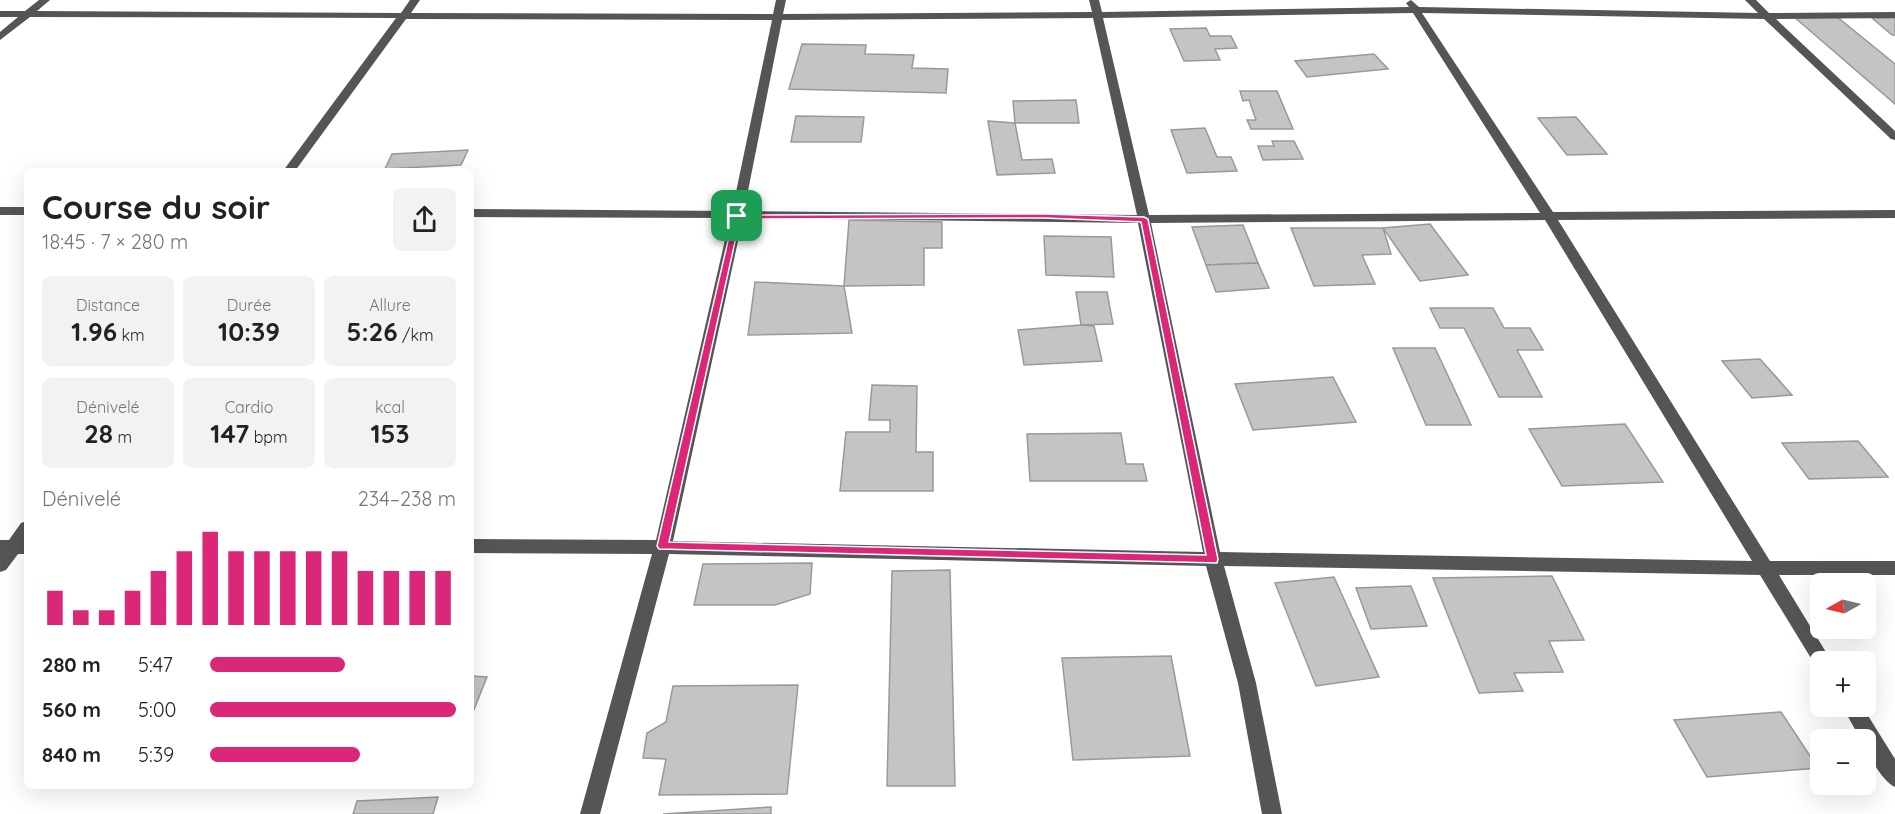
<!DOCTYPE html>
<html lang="fr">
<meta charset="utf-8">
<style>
:root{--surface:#fff;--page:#f2f2f2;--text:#222;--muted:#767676;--accent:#db2777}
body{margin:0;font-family:Quicksand,sans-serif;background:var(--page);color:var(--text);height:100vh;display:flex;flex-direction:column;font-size:22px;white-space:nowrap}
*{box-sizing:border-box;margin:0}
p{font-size:20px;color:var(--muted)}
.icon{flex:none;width:33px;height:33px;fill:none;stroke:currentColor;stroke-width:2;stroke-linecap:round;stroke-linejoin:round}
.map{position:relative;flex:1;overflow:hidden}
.side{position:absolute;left:24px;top:168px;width:450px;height:621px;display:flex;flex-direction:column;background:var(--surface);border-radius:9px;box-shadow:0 6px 24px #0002}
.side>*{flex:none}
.needle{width:39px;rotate:262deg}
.tools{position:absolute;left:1810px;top:573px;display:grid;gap:12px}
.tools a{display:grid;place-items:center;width:66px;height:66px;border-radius:9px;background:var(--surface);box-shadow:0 6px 24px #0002;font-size:30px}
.pin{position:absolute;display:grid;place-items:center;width:51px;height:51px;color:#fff;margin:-26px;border-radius:12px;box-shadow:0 3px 9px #0006}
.round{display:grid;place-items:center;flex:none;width:63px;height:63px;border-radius:9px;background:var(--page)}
.overview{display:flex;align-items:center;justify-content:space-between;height:102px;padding:0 18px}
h1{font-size:33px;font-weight:700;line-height:45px}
.figures{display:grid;grid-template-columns:repeat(3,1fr);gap:9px;height:102px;padding:6px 18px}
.figures div{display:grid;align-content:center;border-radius:9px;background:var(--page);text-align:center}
.figures b{font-size:26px;font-weight:700}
.figures small{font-size:16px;font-weight:400}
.figures p{font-size:16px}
.chart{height:168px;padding:12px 18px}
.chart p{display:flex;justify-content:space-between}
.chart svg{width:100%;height:108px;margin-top:6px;stroke:var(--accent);stroke-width:6}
ul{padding:0 18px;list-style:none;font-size:20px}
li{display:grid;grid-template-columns:96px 72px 1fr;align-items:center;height:45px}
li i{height:15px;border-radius:8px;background:var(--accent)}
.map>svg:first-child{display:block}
.building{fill:#c4c4c4;stroke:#999;stroke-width:1.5}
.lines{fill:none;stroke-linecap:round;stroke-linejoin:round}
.minor{fill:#555;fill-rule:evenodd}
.route{fill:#db2777;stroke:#fff;stroke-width:1.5;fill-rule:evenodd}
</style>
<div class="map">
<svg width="1895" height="814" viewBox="0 0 1895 814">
<rect width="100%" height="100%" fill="#fff"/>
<g class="building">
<path d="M 1793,16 L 1836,16 L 1895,64 L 1895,104 Z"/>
<path d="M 1872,18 L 1895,18 L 1895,35 L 1892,35 Z"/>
<path d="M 1206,28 L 1210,36 L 1231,36 L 1237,48 L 1215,49 L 1220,60 L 1184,61 L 1170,29 Z"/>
<path d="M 802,44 L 866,45 L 865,54 L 914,55 L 912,68 L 948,69 L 946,93 L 789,89 Z"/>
<path d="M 1374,54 L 1388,69 L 1307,77 L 1295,61 Z"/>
<path d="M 1240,91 L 1277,91 L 1293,129 L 1251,129 L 1247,120 L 1256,120 L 1249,100 L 1243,101 Z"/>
<path d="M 1076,100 L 1079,123 L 1015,123 L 1013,101 Z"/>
<path d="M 796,116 L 864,117 L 861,142 L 791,142 Z"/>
<path d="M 1576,117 L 1607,154 L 1567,155 L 1538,118 Z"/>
<path d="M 988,121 L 1015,123 L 1022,160 L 1052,159 L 1055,173 L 997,175 Z"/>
<path d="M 1205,128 L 1217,157 L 1231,157 L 1237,171 L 1187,173 L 1171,130 Z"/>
<path d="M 1272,141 L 1294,141 L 1303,159 L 1263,160 L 1258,146 L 1274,146 Z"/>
<path d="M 468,150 L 461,165 L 385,169 L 392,154 Z"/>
<path d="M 849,220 L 942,222 L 942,248 L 924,248 L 924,285 L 844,286 Z"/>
<path d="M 1430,224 L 1468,275 L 1420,281 L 1383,228 Z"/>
<path d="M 1243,225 L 1258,263 L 1206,265 L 1192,227 Z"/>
<path d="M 1291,228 L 1383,228 L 1391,254 L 1362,255 L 1375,284 L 1314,286 Z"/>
<path d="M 1044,236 L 1111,237 L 1114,277 L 1046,275 Z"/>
<path d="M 1258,263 L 1269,288 L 1216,292 L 1206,265 Z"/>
<path d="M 755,282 L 844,286 L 852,333 L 748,335 Z"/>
<path d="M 1076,292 L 1107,292 L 1113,324 L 1081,325 Z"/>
<path d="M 1430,308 L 1493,308 L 1504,328 L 1530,328 L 1543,350 L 1517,350 L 1542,397 L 1499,397 L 1464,328 L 1440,328 Z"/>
<path d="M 1081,325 L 1094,326 L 1102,361 L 1024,365 L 1018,330 Z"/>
<path d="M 1393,348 L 1435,348 L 1471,425 L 1426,425 Z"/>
<path d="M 1760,359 L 1792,395 L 1752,398 L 1722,361 Z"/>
<path d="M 1333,377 L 1356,422 L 1253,430 L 1235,384 Z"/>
<path d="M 872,385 L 917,386 L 916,452 L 933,452 L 933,491 L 840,491 L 846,432 L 890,432 L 890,420 L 869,420 Z"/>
<path d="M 1625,424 L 1663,482 L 1562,486 L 1529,429 Z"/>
<path d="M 1121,433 L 1126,464 L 1143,464 L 1147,481 L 1030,481 L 1027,434 Z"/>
<path d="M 1858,441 L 1888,477 L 1809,479 L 1782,443 Z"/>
<path d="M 812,563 L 810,594 L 775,605 L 694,605 L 703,564 Z"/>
<path d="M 950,570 L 955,786 L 887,786 L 892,571 Z"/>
<path d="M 1552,576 L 1584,640 L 1549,641 L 1563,672 L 1514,673 L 1523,691 L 1479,693 L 1433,578 Z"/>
<path d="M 1334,577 L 1379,677 L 1316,686 L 1275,583 Z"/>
<path d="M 1411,586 L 1427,626 L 1371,629 L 1356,588 Z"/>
<path d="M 1171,656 L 1190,756 L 1073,760 L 1062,658 Z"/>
<path d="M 471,676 L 487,677 L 471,717 Z"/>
<path d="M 798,685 L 787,794 L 659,795 L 666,759 L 643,758 L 647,733 L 666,722 L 673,686 Z"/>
<path d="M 1781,712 L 1818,768 L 1707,777 L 1674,720 Z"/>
<path d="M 438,797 L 433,814 L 353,814 L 357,801 Z"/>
<path d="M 771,807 L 771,814 L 663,814 Z"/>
</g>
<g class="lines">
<g class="minor">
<path d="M 39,0 L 50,0 L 37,11 L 401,13 L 410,0 L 420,0 L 411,13 L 773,14 L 776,0 L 786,0 L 783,14 L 1092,12 L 1089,0 L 1099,0 L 1102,12 L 1409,7 L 1406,3 L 1411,0 L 1419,7 L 1758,13 L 1745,0 L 1756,0 L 1769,13 L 1895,12 L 1895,18 L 1776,19 L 1895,131 L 1895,140 L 1891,139 L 1764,19 L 1422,13 L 1553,212 L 1895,210 L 1895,218 L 1558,220 L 1770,561 L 1895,561 L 1895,575 L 1779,575 L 1832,662 L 1821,662 L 1821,669 L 1817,668 L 1760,575 L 1224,566 L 1256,683 L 1282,814 L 1262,814 L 1238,683 L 1206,566 L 669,554 L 600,814 L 580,814 L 652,554 L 471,553 L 471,539 L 656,540 L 730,218 L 471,217 L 471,209 L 732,211 L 772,20 L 406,19 L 295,171 L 283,171 L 396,18 L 30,17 L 0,40 L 0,32 L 18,17 L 0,17 L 0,11 L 25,11 ZM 1413,13 L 1540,213 L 1149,215 L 1103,18 ZM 1093,18 L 1137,215 L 744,211 L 782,20 ZM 743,218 L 1138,223 L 1203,552 L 673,541 ZM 1545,220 L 1752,561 L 1220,552 L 1151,223 Z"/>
<rect x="0" y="207" width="27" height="8"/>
<path d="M 27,521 L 27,554 L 18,554 L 6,570 L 0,572 L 0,540 L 9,540 L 21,523 Z"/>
<path d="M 1842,706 L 1862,706 L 1895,759 L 1895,787 C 1882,781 1866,754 1866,740 L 1861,740 Z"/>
</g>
</g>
<path class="route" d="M 1044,214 L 1144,217 L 1148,219 L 1218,559 L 1217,563 L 659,549 L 657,546 L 734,215 ZM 1044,218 L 1141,222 L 1206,555 L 669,542 L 740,219 Z"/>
</svg>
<div class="tools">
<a><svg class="needle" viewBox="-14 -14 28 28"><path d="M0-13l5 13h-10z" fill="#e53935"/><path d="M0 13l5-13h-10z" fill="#767676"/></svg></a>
<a>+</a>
<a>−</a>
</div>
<div class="pin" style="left:737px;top:216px;background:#1e9e55"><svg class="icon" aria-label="arrive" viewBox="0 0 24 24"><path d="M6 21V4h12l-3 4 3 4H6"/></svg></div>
<section class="side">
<div class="overview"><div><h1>Course du soir</h1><p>18:45 · 7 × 280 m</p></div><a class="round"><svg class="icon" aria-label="share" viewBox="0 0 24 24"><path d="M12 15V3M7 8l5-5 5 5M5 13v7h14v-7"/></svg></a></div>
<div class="figures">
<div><p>Distance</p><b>1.96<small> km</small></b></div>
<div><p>Durée</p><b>10:39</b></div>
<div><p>Allure</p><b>5:26<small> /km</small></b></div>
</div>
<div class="figures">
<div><p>Dénivelé</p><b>28<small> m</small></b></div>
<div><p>Cardio</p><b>147<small> bpm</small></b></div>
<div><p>kcal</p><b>153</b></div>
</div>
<div class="chart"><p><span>Dénivelé</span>234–238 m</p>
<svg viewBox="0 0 160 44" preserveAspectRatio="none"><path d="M5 44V30M15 44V38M25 44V38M35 44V30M45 44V22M55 44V14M65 44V6M75 44V14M85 44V14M95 44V14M105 44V14M115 44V14M125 44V22M135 44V22M145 44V22M155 44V22"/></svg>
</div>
<ul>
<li><b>280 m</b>5:47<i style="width:55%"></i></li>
<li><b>560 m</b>5:00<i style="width:100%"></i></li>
<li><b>840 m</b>5:39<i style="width:61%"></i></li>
</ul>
</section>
</div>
